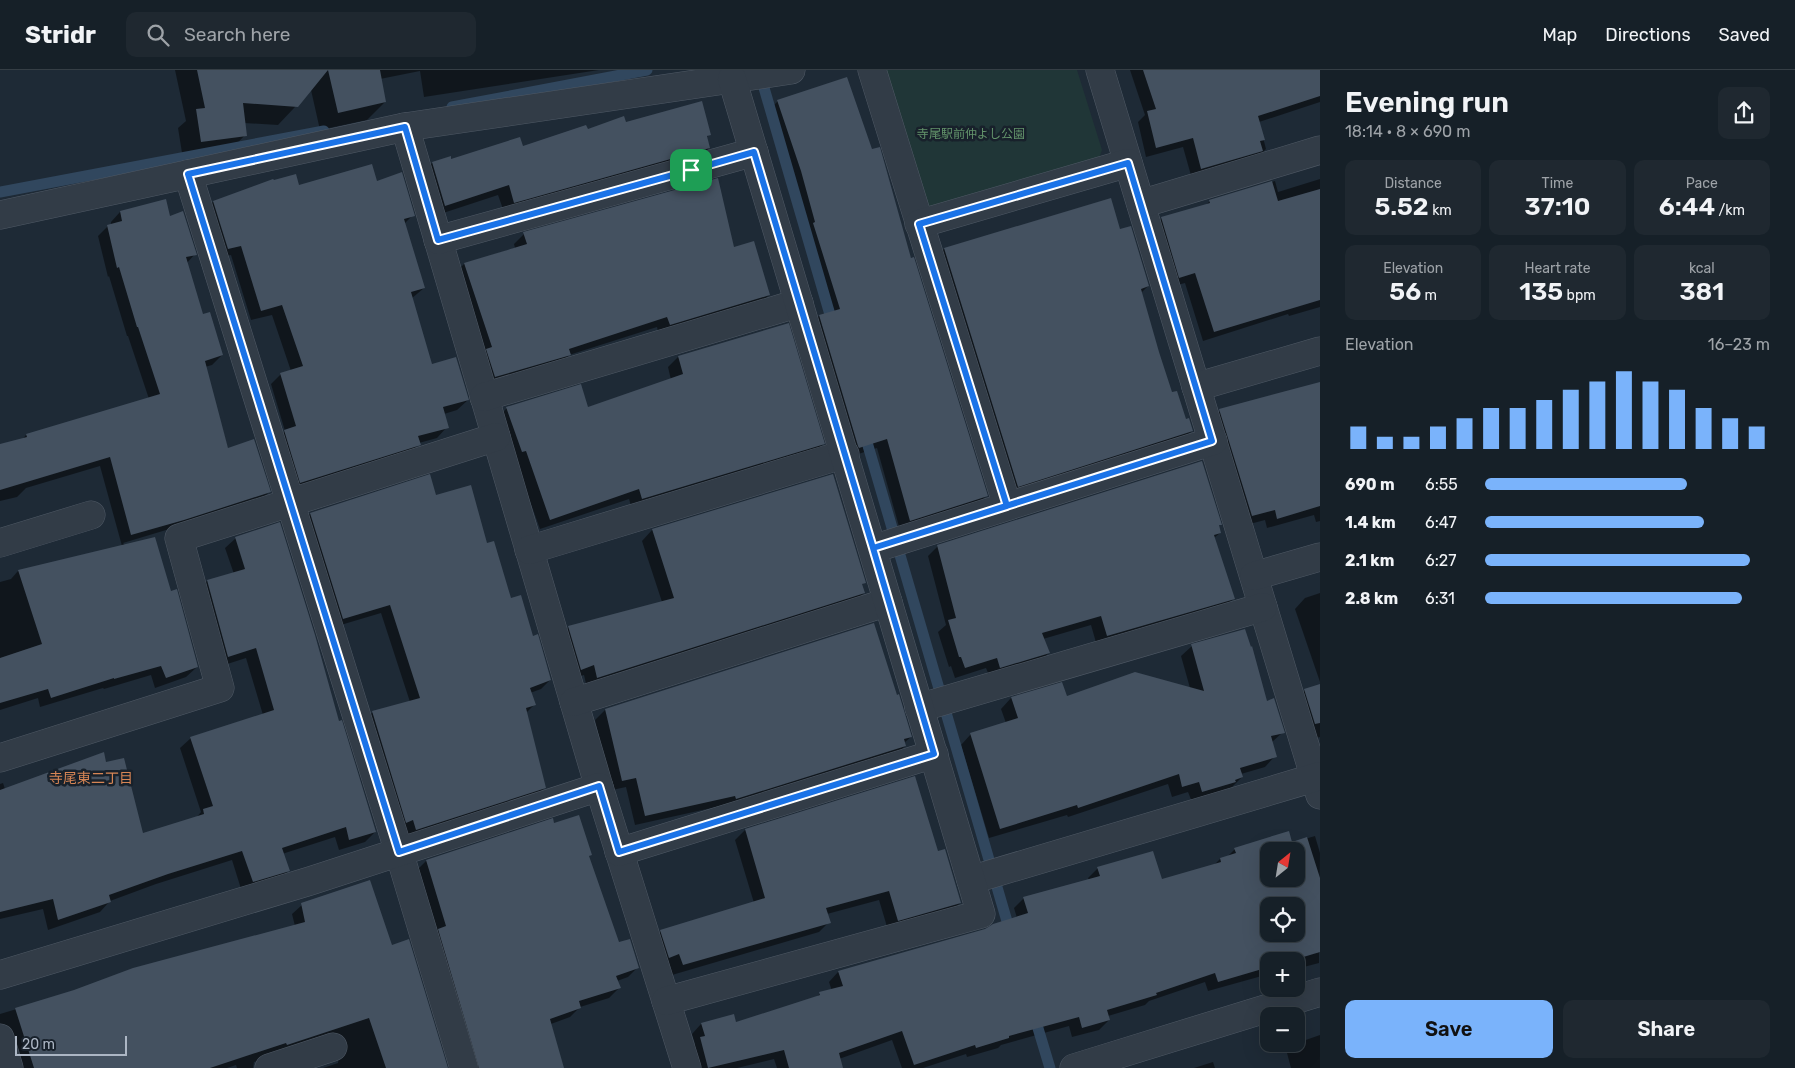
<!DOCTYPE html>
<meta charset="utf-8">
<style>
:root{--surface:#162028;--page:#1f2830;--text:#f1f3f6;--muted:#9ea3a8;--line:#353e45;--accent:#7ab3fb}
body{margin:0;font-family:Rubik,"Noto Sans JP",sans-serif;background:var(--page);color:var(--text);height:100vh;display:flex;flex-direction:column;font-size:19px;white-space:nowrap}
*{box-sizing:border-box;margin:0}
p{font-size:16px;color:var(--muted)}
.icon{flex:none;width:28px;height:28px;fill:none;stroke:currentColor;stroke-width:2;stroke-linecap:round;stroke-linejoin:round}
.map{position:relative;flex:1;overflow:hidden}
.side{display:flex;flex-direction:column;background:var(--surface);width:475px}
.side>*{flex:none}
.needle{width:32px;rotate:30deg}
.buttons{position:absolute;left:1260px;top:772px;display:grid;gap:10px}
.buttons a{display:grid;place-items:center;width:45px;height:45px;border-radius:10px;background:var(--surface);box-shadow:0 5px 20px #0002,0 0 0 1px var(--line);font-size:25px}
.scale{position:absolute;left:15px;bottom:12px;width:112px;box-sizing:border-box;padding-left:5px;border:2px solid #acb6c4;border-top:0;font-size:14px;line-height:18px;white-space:nowrap;color:#acb6c4;-webkit-text-stroke:4px #18212b;paint-order:stroke}
.pin{position:absolute;display:grid;place-items:center;width:42px;height:42px;color:#fff;margin:-21px;border-radius:10px;box-shadow:0 2px 8px #0006}
.round{display:grid;place-items:center;flex:none;width:52px;height:52px;border-radius:10px;background:var(--page)}
.summary{display:flex;align-items:center;justify-content:space-between;height:85px;padding:0 25px}
h1{font-size:28px;font-weight:600;line-height:38px}
.figures{display:grid;grid-template-columns:repeat(3,1fr);gap:8px;height:85px;padding:5px 25px}
.figures div{display:grid;align-content:center;border-radius:10px;background:var(--page);text-align:center}
.figures b{font-size:25px;font-weight:600}
.figures small{font-size:14px;font-weight:400}
.figures p{font-size:14px}
.chart{height:140px;padding:10px 25px}
.chart p{display:flex;justify-content:space-between}
.chart svg{width:100%;height:90px;margin-top:5px;stroke:var(--accent);stroke-width:6}
.cta{display:flex;gap:10px;margin-top:auto;padding:10px 25px}
.cta a{flex:1;height:58px;border-radius:10px;background:var(--accent);color:#111;font-size:20px;font-weight:600;line-height:58px;text-align:center}
.cta a+a{background:var(--page);color:var(--text)}
ul{padding:0 25px;list-style:none;font-size:16px}
li{display:grid;grid-template-columns:80px 60px 1fr;align-items:center;height:38px}
li i{height:12px;border-radius:6px;background:var(--accent)}
header{display:flex;align-items:center;gap:30px;box-sizing:border-box;height:70px;padding:0 25px;background:var(--surface);border-bottom:1px solid var(--line)}
header strong{font-size:24px}
nav{display:flex;gap:28px;margin-inline-start:auto;font-size:18px}
.search{width:350px;height:45px;background:var(--page);display:flex;align-items:center;gap:12px;box-sizing:border-box;padding:0 18px;border-radius:10px;color:var(--muted);font-size:19px}
main{display:flex;flex:1;min-height:0}
.map>svg:first-child{display:block}
.green{fill:#203637}
.shadow{fill:#0007;fill-rule:evenodd}
.lines{fill:none;stroke-linecap:round;stroke-linejoin:round}
.stream{stroke:#31475e;stroke-width:11}
.building{fill:#445160;fill-rule:evenodd}
.minor-casing{stroke:#4f5965;stroke-width:29}
.minor{stroke:#323c47;stroke-width:28}
.route-casing{stroke:#fff;stroke-width:10}
.route{stroke:#1a73e8;stroke-width:6}
.labels{text-anchor:middle;stroke-width:5;stroke-linejoin:round;paint-order:stroke}
.park-label{font-size:12px;fill:#63946b;stroke:#18212b}
.neighbourhood-label{font-size:14px;fill:#d68555;stroke:#18212b}
</style>
<header>
<strong>Stridr</strong>
<div class="search"><svg class="icon" aria-label="search" viewBox="0 0 24 24"><circle cx="10" cy="10" r="6"/><path d="M15 15l6 6"/></svg>Search here</div>
<nav><a>Map</a><a>Directions</a><a>Saved</a></nav>
</header>
<main>
<div class="map">
<svg width="1320" height="998" viewBox="0 0 1320 998">
<rect width="100%" height="100%" fill="#1e2a36"/>
<path class="green" d="M 880,0 L 1077,0 L 1102,80 L 1097,94 L 938,141 L 927,136 Z"/>
<g class="shadow">
<path d="M 175,0 L 599,0 L 424,27 L 420,1 L 380,9 L 385,32 L 367,50 L 320,60 L 311,20 L 278,55 L 244,53 L 245,65 L 227,84 L 183,89 L 178,58 L 186,51 Z"/>
<path d="M 1130,0 L 1320,0 L 1320,32 L 1259,52 L 1266,79 L 1256,89 L 1192,109 L 1183,77 L 1146,87 L 1138,52 L 1145,45 Z"/>
<path d="M 778,31 L 872,81 L 911,189 L 986,426 L 976,436 L 900,460 L 877,378 L 849,387 L 809,256 L 819,246 L 828,243 L 803,164 L 805,162 L 791,112 L 768,41 Z"/>
<path d="M 626,54 L 709,64 L 707,67 L 709,78 L 699,88 L 504,142 L 498,125 L 434,146 L 422,104 L 432,93 L 450,87 L 450,91 L 522,77 L 587,61 Z"/>
<path d="M 1320,109 L 1320,237 L 1289,246 L 1288,244 L 1203,271 L 1185,213 L 1169,217 L 1151,158 L 1162,148 L 1206,135 L 1210,131 L 1275,111 L 1278,122 Z"/>
<path d="M 376,112 L 413,145 L 404,154 L 424,218 L 411,229 L 431,296 L 468,330 L 457,340 L 444,344 L 447,357 L 437,368 L 419,373 L 419,374 L 409,384 L 290,422 L 275,371 L 285,361 L 271,314 L 281,304 L 291,301 L 272,245 L 251,250 L 231,185 L 218,188 L 203,142 L 213,132 L 298,117 Z"/>
<path d="M 1110,129 L 1119,160 L 1148,216 L 1141,223 L 1152,307 L 1192,361 L 1181,371 L 1007,426 L 934,189 L 944,179 Z"/>
<path d="M 120,142 L 169,148 L 195,184 L 186,194 L 202,246 L 222,285 L 212,295 L 205,297 L 228,379 L 269,422 L 259,432 L 123,473 L 170,522 L 197,597 L 186,607 L 155,618 L 151,605 L 104,619 L 103,618 L 40,637 L 38,628 L 0,640 L 0,512 L 11,509 L 18,501 L 122,476 L 100,396 L 26,418 L 17,427 L 0,431 L 0,376 L 22,370 L 26,365 L 149,329 L 128,266 L 127,266 L 109,206 L 108,207 L 98,166 L 108,156 L 111,155 L 111,152 Z"/>
<path d="M 524,164 L 734,178 L 769,225 L 759,235 L 659,265 L 657,257 L 569,285 L 559,295 L 485,317 L 454,204 L 464,194 L 515,178 L 514,174 Z"/>
<path d="M 678,287 L 823,374 L 813,384 L 632,439 L 629,429 L 540,459 L 515,390 L 497,348 L 507,338 L 587,338 L 671,310 L 668,297 Z"/>
<path d="M 1320,314 L 1320,451 L 1316,452 L 1314,445 L 1267,458 L 1265,450 L 1242,456 L 1210,351 L 1220,341 Z"/>
<path d="M 435,426 L 486,475 L 510,530 L 532,567 L 550,610 L 541,619 L 530,623 L 534,635 L 526,643 L 544,718 L 535,727 L 408,768 L 363,652 L 372,643 L 410,632 L 381,543 L 334,557 L 301,453 L 310,444 Z"/>
<path d="M 1220,454 L 1218,456 L 1220,463 L 1214,468 L 1233,529 L 1223,539 L 1097,576 L 1091,555 L 1043,569 L 1049,583 L 1038,593 L 990,608 L 986,598 L 955,608 L 951,596 L 949,597 L 938,562 L 946,555 L 928,486 L 938,476 Z"/>
<path d="M 652,460 L 864,512 L 861,515 L 864,523 L 853,533 L 587,618 L 584,605 L 571,609 L 558,568 L 569,557 L 662,532 L 642,471 Z"/>
<path d="M 236,468 L 338,652 L 375,762 L 365,772 L 339,780 L 335,767 L 282,784 L 288,801 L 278,811 L 242,822 L 232,790 L 156,814 L 110,831 L 100,842 L 48,860 L 43,839 L 0,849 L 0,714 L 3,713 L 5,719 L 105,694 L 142,764 L 196,748 L 201,742 L 180,678 L 191,668 L 263,645 L 246,588 L 218,597 L 197,522 L 207,511 L 234,504 L 225,478 Z"/>
<path d="M 1320,523 L 1320,612 L 1295,539 L 1305,528 Z"/>
<path d="M 1192,576 L 1266,632 L 1283,662 L 1271,673 L 1275,686 L 1265,697 L 1241,704 L 1242,707 L 1231,718 L 1224,722 L 1192,732 L 1188,722 L 1172,727 L 1168,714 L 1068,747 L 1067,745 L 989,768 L 961,675 L 971,664 L 1006,653 L 1001,639 L 1011,628 L 1061,614 L 1066,628 L 1190,618 L 1181,586 Z"/>
<path d="M 1320,615 L 1320,667 L 1317,668 L 1294,630 L 1305,620 Z"/>
<path d="M 605,640 L 911,667 L 904,673 L 905,676 L 895,686 L 725,735 L 635,755 L 626,717 L 612,720 L 595,650 Z"/>
<path d="M 554,754 L 590,785 L 588,787 L 618,873 L 638,897 L 628,907 L 617,911 L 619,918 L 609,928 L 580,937 L 570,947 L 551,954 L 563,998 L 468,998 L 416,801 L 426,791 Z"/>
<path d="M 745,760 L 960,833 L 950,843 L 888,860 L 879,830 L 827,844 L 829,852 L 819,862 L 672,905 L 669,894 L 659,897 L 651,871 L 661,861 L 754,833 L 735,770 Z"/>
<path d="M 1315,766 L 1320,783 L 1319,893 L 1296,899 L 1296,891 L 1269,891 L 1269,904 L 1208,921 L 1205,912 L 1149,931 L 1145,935 L 1108,946 L 1109,950 L 1099,960 L 1072,967 L 1069,956 L 1001,975 L 998,978 L 967,987 L 966,984 L 923,998 L 902,998 L 892,970 L 839,989 L 842,998 L 777,998 L 774,989 L 737,998 L 696,998 L 691,978 L 695,974 L 692,964 L 701,954 L 735,953 L 815,928 L 820,924 L 832,921 L 829,912 L 838,902 L 986,860 L 1017,848 L 1014,838 L 1024,828 L 1089,810 L 1088,808 L 1098,798 L 1161,811 L 1214,795 L 1220,789 L 1227,787 L 1235,779 L 1291,773 ZM 1269,781 L 1296,781 L 1296,809 L 1269,809 ZM 1269,836 L 1296,836 L 1296,864 L 1269,864 Z"/>
<path d="M 302,835 L 391,876 L 446,998 L 323,998 L 338,993 L 339,983 L 318,971 L 254,992 L 253,998 L 237,998 L 236,995 L 227,998 L 13,998 L 0,966 L 0,944 L 295,856 L 292,844 Z"/>
<path d="M 1320,965 L 1320,998 L 1291,998 L 1287,983 L 1297,973 Z"/>
<path d="M 1213,992 L 1215,998 L 1194,998 Z"/>
</g>
<g class="lines">
<g class="stream">
<path d="M 760,4 L 833,255"/>
<path d="M 452,37 L 647,0"/>
<path d="M 0,122 L 324,61"/>
<path d="M 864,362 L 1011,865"/>
<path d="M 1034,945 L 1050,998"/>
</g>
</g>
<g class="building">
<path d="M 197,0 L 380,0 L 386,32 L 338,43 L 328,0 L 298,37 L 243,33 L 247,66 L 201,72 L 196,39 L 205,38 Z"/>
<path d="M 1143,0 L 1320,0 L 1320,26 L 1258,46 L 1265,70 L 1260,71 L 1263,81 L 1201,99 L 1193,68 L 1156,78 L 1147,41 L 1156,39 Z"/>
<path d="M 847,7 L 872,79 L 880,77 L 911,188 L 914,187 L 988,426 L 910,451 L 887,369 L 859,378 L 858,376 L 819,245 L 840,239 L 813,153 L 815,152 L 801,101 L 777,30 Z"/>
<path d="M 702,31 L 711,65 L 707,66 L 710,78 L 514,133 L 509,115 L 445,136 L 432,92 L 451,86 L 451,89 L 520,67 L 523,76 L 586,55 L 588,59 L 624,46 L 626,52 Z"/>
<path d="M 372,94 L 377,111 L 402,102 L 415,146 L 404,149 L 425,218 L 411,222 L 432,294 L 456,287 L 469,330 L 443,337 L 449,358 L 418,366 L 421,375 L 300,413 L 284,360 L 296,356 L 280,303 L 303,296 L 282,235 L 261,241 L 241,176 L 228,179 L 213,131 L 273,109 L 274,110 L 296,104 L 299,115 Z"/>
<path d="M 718,108 L 734,177 L 754,171 L 770,225 L 670,255 L 667,247 L 569,279 L 571,285 L 495,307 L 486,279 L 492,277 L 464,193 L 527,174 L 523,162 Z"/>
<path d="M 1272,111 L 1278,131 L 1320,119 L 1320,230 L 1214,262 L 1195,203 L 1179,208 L 1161,147 L 1210,133 L 1209,130 Z"/>
<path d="M 1111,128 L 1120,159 L 1131,156 L 1149,216 L 1141,219 L 1159,282 L 1172,322 L 1177,321 L 1186,349 L 1189,348 L 1193,361 L 1018,417 L 944,178 Z"/>
<path d="M 166,129 L 170,146 L 183,141 L 197,185 L 186,187 L 203,244 L 210,242 L 223,285 L 205,291 L 228,378 L 254,369 L 271,422 L 184,450 L 131,465 L 110,387 L 0,420 L 0,374 L 27,367 L 26,364 L 160,324 L 138,257 L 137,257 L 119,197 L 117,198 L 107,155 L 122,151 L 120,141 Z"/>
<path d="M 789,253 L 825,374 L 642,429 L 639,419 L 550,450 L 526,381 L 522,382 L 506,337 L 581,314 L 588,337 L 683,304 L 678,286 Z"/>
<path d="M 1320,312 L 1320,436 L 1277,449 L 1275,440 L 1252,446 L 1219,339 Z"/>
<path d="M 1202,391 L 1222,455 L 1219,455 L 1221,463 L 1214,465 L 1235,529 L 1107,566 L 1101,546 L 1042,563 L 1050,583 L 1000,598 L 997,588 L 965,598 L 961,587 L 959,587 L 948,550 L 956,548 L 937,475 Z"/>
<path d="M 430,404 L 436,425 L 471,415 L 487,473 L 494,471 L 511,528 L 521,525 L 533,566 L 538,564 L 551,610 L 530,618 L 536,635 L 526,638 L 546,718 L 416,760 L 413,750 L 406,753 L 372,641 L 420,628 L 390,535 L 343,549 L 310,443 Z"/>
<path d="M 833,404 L 866,513 L 862,514 L 865,523 L 597,608 L 594,595 L 581,600 L 568,556 L 674,528 L 652,459 Z"/>
<path d="M 280,452 L 315,565 L 339,651 L 342,650 L 376,762 L 349,770 L 346,757 L 282,778 L 290,801 L 253,812 L 242,781 L 168,804 L 109,825 L 111,832 L 58,850 L 53,829 L 0,842 L 0,720 L 104,682 L 106,692 L 124,688 L 143,763 L 204,744 L 203,739 L 213,736 L 190,667 L 274,640 L 256,578 L 228,587 L 207,510 L 245,499 L 235,467 Z"/>
<path d="M 155,467 L 171,521 L 177,519 L 198,597 L 166,608 L 161,596 L 114,609 L 114,608 L 51,628 L 48,619 L 0,633 L 0,588 L 42,574 L 18,500 Z"/>
<path d="M 874,553 L 897,625 L 899,624 L 912,667 L 904,669 L 906,676 L 736,729 L 735,726 L 645,746 L 636,708 L 622,711 L 605,639 Z"/>
<path d="M 1245,559 L 1251,577 L 1252,576 L 1267,631 L 1274,628 L 1285,663 L 1271,666 L 1277,687 L 1240,698 L 1243,707 L 1235,710 L 1236,712 L 1202,722 L 1199,712 L 1182,717 L 1179,704 L 1078,738 L 1077,735 L 1000,759 L 970,663 L 1018,648 L 1011,627 L 1062,612 L 1067,626 L 1135,602 L 1204,621 L 1191,574 Z"/>
<path d="M 1320,614 L 1320,653 L 1315,654 L 1304,619 Z"/>
<path d="M 915,706 L 938,781 L 945,779 L 961,833 L 898,851 L 889,821 L 826,838 L 831,853 L 683,895 L 679,884 L 669,888 L 660,860 L 765,828 L 745,759 Z"/>
<path d="M 579,745 L 592,785 L 589,786 L 619,872 L 630,869 L 639,898 L 616,906 L 621,918 L 579,931 L 581,938 L 550,949 L 564,998 L 479,998 L 438,859 L 446,856 L 426,790 L 553,748 L 554,753 Z"/>
<path d="M 1289,761 L 1292,772 L 1307,767 L 1320,808 L 1320,882 L 1290,891 L 1269,891 L 1269,897 L 1218,912 L 1215,903 L 1156,923 L 1157,925 L 1107,940 L 1110,950 L 1082,958 L 1079,947 L 1009,966 L 1009,968 L 976,978 L 975,975 L 914,995 L 902,961 L 839,983 L 843,998 L 789,998 L 784,980 L 708,998 L 700,967 L 705,966 L 701,953 L 734,944 L 736,952 L 820,925 L 819,922 L 843,916 L 838,901 L 985,859 L 993,854 L 1028,843 L 1023,827 L 1100,806 L 1097,797 L 1153,781 L 1162,809 L 1221,792 L 1220,788 L 1236,783 L 1234,778 ZM 1269,781 L 1296,781 L 1296,809 L 1269,809 ZM 1269,836 L 1296,836 L 1296,864 L 1269,864 Z"/>
<path d="M 370,810 L 392,875 L 409,869 L 448,998 L 386,998 L 369,948 L 287,975 L 286,973 L 210,998 L 34,998 L 15,938 L 74,920 L 133,898 L 305,852 L 301,833 Z"/>
</g>
<g class="lines">
<g class="minor-casing">
<g id="minor">
<path d="M 872,0 L 1007,435"/>
<path d="M 1100,0 L 1320,725"/>
<path d="M 405,57 L 599,717 L 687,998"/>
<path d="M 188,104 L 399,782 L 464,998"/>
<path d="M 1141,134 L 1320,80"/>
<path d="M 0,145 L 405,57 L 791,0"/>
<path d="M 919,154 L 1128,93"/>
<path d="M 438,170 L 754,82"/>
<path d="M 1196,317 L 1320,281"/>
<path d="M 484,327 L 799,233"/>
<path d="M 0,473 L 91,445"/>
<path d="M 873,479 L 1213,371"/>
<path d="M 529,480 L 845,384"/>
<path d="M 1254,506 L 1320,487"/>
<path d="M 574,632 L 888,532"/>
<path d="M 919,638 L 1263,537"/>
<path d="M 0,688 L 220,618 L 179,468 L 496,367"/>
<path d="M 619,782 L 934,684"/>
<path d="M 971,810 L 1320,706"/>
<path d="M 0,905 L 310,811 L 599,717"/>
<path d="M 666,931 L 981,844 L 732,9"/>
<path d="M 0,968 L 9,998"/>
<path d="M 269,998 L 333,977"/>
<path d="M 1074,998 L 1320,922"/>
</g>
</g>
<use href="#minor" class="minor"/>
</g>
<g class="lines">
<g class="route-casing">
<path id="route" d="M 691,100 L 438,170 L 405,57 L 188,104 L 399,782 L 599,716 L 619,782 L 934,684 L 873,478 L 1212,371 L 1128,93 L 919,154 L 1007,436 L 873,478 L 754,82 L 691,100"/>
</g>
<use href="#route" class="route"/>
</g>
<g class="labels">
<g class="park-label">
<text x="971" y="68">寺尾駅前仲よし公園</text>
</g>
<g class="neighbourhood-label">
<text x="91" y="713">寺尾東二丁目</text>
</g>
</g>
</svg>
<div class="buttons">
<a><svg class="needle" viewBox="-14 -14 28 28"><path d="M0-13l5 13h-10z" fill="#e53935"/><path d="M0 13l5-13h-10z" fill="#9ea3a8"/></svg></a>
<a><svg class="icon" aria-label="locate" viewBox="0 0 24 24"><circle cx="12" cy="12" r="6"/><path d="M12 2v4M12 18v4M2 12h4M18 12h4"/></svg></a>
<a>+</a>
<a>−</a>
</div>
<div class="scale">20 m</div>
<div class="pin" style="left:691px;top:100px;background:#1e9e55"><svg class="icon" aria-label="arrive" viewBox="0 0 24 24"><path d="M6 21V4h12l-3 4 3 4H6"/></svg></div>
</div>
<section class="side">
<div class="summary"><div><h1>Evening run</h1><p>18:14 · 8 × 690 m</p></div><a class="round"><svg class="icon" aria-label="share" viewBox="0 0 24 24"><path d="M12 15V3M7 8l5-5 5 5M5 13v7h14v-7"/></svg></a></div>
<div class="figures">
<div><p>Distance</p><b>5.52<small> km</small></b></div>
<div><p>Time</p><b>37:10</b></div>
<div><p>Pace</p><b>6:44<small> /km</small></b></div>
</div>
<div class="figures">
<div><p>Elevation</p><b>56<small> m</small></b></div>
<div><p>Heart rate</p><b>135<small> bpm</small></b></div>
<div><p>kcal</p><b>381</b></div>
</div>
<div class="chart"><p><span>Elevation</span>16–23 m</p>
<svg viewBox="0 0 160 44" preserveAspectRatio="none"><path d="M5 44V33M15 44V38M25 44V38M35 44V33M45 44V29M55 44V24M65 44V24M75 44V20M85 44V15M95 44V11M105 44V6M115 44V11M125 44V15M135 44V24M145 44V29M155 44V33"/></svg>
</div>
<ul>
<li><b>690 m</b>6:55<i style="width:71%"></i></li>
<li><b>1.4 km</b>6:47<i style="width:77%"></i></li>
<li><b>2.1 km</b>6:27<i style="width:93%"></i></li>
<li><b>2.8 km</b>6:31<i style="width:90%"></i></li>
</ul>
<div class="cta"><a>Save</a><a>Share</a></div>
</section>
</main>
